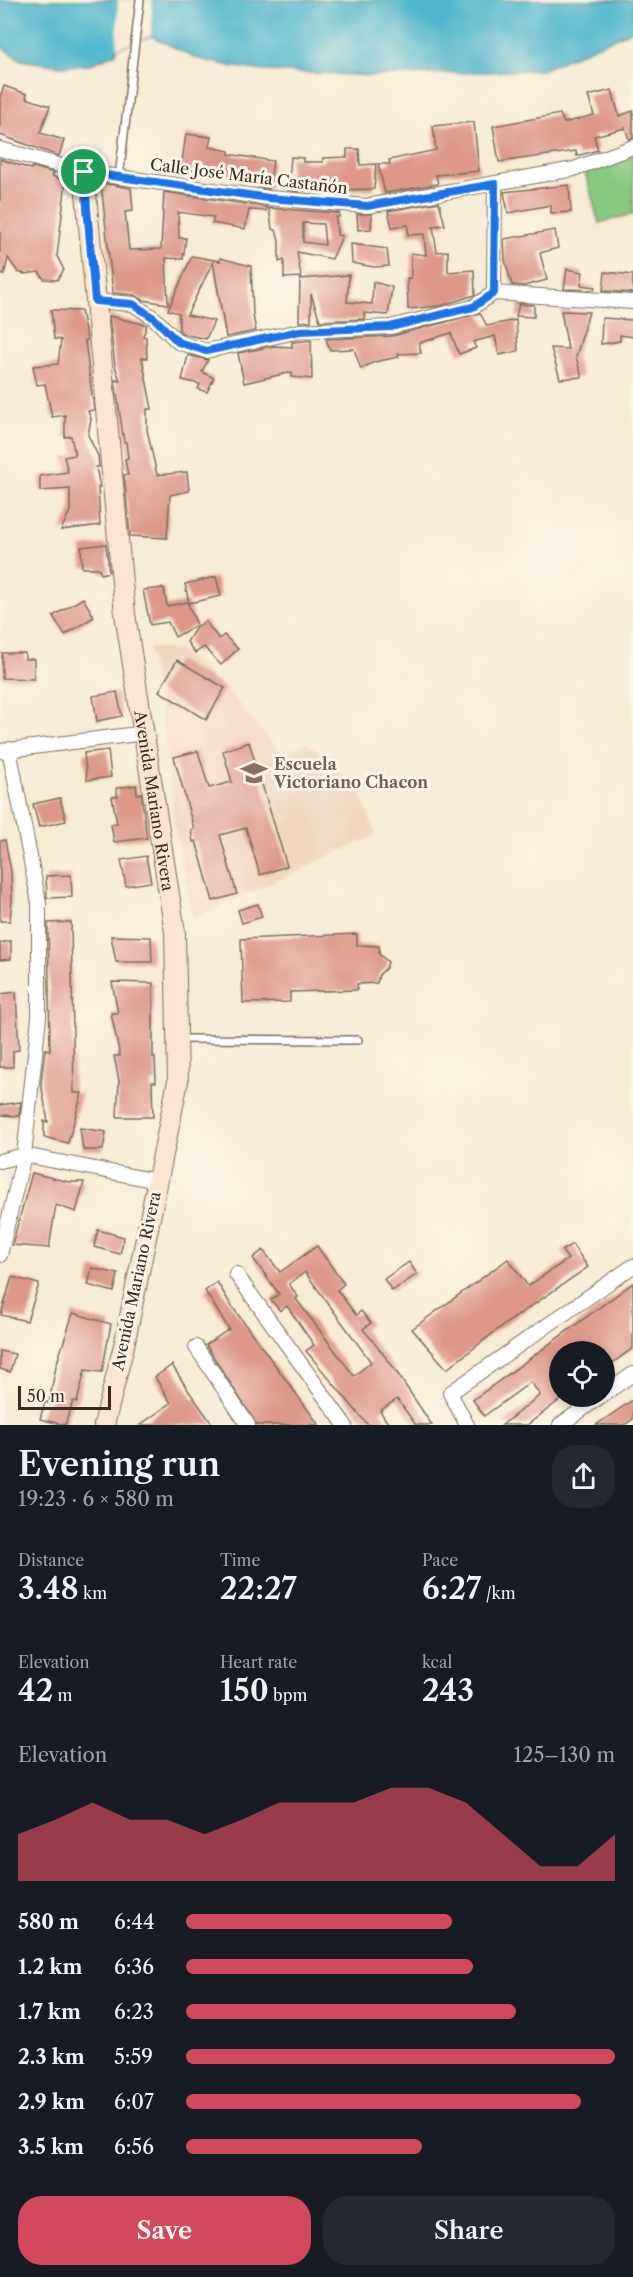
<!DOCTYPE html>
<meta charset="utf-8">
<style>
:root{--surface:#171b24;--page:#242831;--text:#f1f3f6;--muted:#9ea1a6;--accent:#d1495b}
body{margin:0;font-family:"Libre Caslon Text",serif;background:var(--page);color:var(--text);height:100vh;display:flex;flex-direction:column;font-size:22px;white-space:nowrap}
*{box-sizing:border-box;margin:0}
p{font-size:20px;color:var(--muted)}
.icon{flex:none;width:33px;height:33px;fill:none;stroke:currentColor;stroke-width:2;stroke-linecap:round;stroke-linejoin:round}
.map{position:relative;height:1425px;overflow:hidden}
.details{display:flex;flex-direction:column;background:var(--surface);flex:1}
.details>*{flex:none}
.buttons{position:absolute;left:549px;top:1341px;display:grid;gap:12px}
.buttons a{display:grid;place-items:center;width:66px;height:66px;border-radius:50%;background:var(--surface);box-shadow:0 3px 9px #0003;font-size:30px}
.scale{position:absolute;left:18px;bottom:15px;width:93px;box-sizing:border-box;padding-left:6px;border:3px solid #3b2a1e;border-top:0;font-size:16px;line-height:21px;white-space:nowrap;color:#3b2a1e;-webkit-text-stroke:4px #fcf5e5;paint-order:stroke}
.pin{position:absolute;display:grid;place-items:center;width:51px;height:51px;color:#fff;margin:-26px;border:3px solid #fff;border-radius:50%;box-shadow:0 2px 6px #0007}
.round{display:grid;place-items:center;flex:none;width:63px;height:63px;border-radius:24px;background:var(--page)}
.summary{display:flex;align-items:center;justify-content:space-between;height:102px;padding:0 18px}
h1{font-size:33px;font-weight:600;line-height:45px}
.figures{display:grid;grid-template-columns:repeat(3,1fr);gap:9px;height:102px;padding:6px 18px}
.figures div{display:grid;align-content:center}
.figures b{font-size:30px;font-weight:600}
.figures small{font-size:16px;font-weight:400}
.figures p{font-size:16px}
.chart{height:168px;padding:12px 18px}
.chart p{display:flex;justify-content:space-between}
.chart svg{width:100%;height:108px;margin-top:6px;fill:var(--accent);opacity:.7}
.action{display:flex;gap:12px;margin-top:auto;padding:12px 18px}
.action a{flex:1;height:69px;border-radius:24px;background:var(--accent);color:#fff;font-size:24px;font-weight:600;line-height:69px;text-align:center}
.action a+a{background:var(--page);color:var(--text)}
ul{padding:0 18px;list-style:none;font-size:20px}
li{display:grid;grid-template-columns:96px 72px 1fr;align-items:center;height:45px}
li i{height:15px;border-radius:8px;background:var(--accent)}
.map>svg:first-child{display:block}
.built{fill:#f1d5bd}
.green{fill:#88c982;stroke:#627a50;stroke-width:1.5}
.water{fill:#4fb6cd;stroke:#457076;stroke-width:1.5}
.pier{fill:#f6ebd3}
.building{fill:#dd988a;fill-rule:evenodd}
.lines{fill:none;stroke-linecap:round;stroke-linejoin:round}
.service-casing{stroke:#7c6e5d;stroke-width:10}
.minor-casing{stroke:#7c6e5d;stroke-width:16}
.secondary-casing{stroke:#7c6e5d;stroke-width:22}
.service{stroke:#fff;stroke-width:7}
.minor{stroke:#fff;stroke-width:14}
.secondary{stroke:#fce5cf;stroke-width:20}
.route-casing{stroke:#fff;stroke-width:12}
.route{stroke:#1a73e8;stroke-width:8}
.labels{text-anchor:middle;stroke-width:6;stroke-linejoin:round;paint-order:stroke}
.street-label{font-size:16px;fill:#3b2a1e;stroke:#fcf5e5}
.education-label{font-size:16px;font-weight:bold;fill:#785e54;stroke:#fcf5e5;text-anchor:start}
</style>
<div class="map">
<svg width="633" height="1425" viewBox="0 0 633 1425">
<rect width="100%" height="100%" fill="#fcf5e5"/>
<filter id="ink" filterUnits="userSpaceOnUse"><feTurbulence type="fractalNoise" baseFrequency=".0167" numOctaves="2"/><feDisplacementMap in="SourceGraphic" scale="12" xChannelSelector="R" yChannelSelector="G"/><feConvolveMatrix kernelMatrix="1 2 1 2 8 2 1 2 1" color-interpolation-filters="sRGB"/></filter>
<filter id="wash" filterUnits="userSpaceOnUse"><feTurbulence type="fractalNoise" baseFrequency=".008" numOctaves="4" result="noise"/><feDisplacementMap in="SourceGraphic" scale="24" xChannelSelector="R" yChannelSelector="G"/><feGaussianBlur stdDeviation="1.35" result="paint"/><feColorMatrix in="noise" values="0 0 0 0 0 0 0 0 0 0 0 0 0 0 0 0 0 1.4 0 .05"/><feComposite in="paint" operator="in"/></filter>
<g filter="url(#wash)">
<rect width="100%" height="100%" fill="#f6ebd3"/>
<path class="built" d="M 149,648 L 178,650 L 225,688 L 282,754 L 307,742 L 360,792 L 376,835 L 193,919 L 176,834 L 165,742 Z"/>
<path class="green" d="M 633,155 L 633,214 L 599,223 L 584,168 Z"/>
<path class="water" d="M 0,0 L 633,0 L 633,30 L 542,70 L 374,76 L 264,71 L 230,66 L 195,58 L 151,36 L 117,48 L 116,53 L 89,65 L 60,66 L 21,60 L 0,46 Z"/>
<path class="pier" d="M 118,0 L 152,0 L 151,36 L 117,48 Z"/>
<g id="blocks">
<g class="building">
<path d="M 4,86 L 27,94 L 26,98 L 50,106 L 40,133 L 64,140 L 59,156 L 0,135 L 0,97 Z"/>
<path d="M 612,90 L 619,116 L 633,111 L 633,138 L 629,139 L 625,128 L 594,136 L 598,150 L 577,156 L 576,151 L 499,162 L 493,126 L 560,114 L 564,123 L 594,115 L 588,96 Z"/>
<path d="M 474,122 L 479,171 L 436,175 L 438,184 L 385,193 L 378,164 L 390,164 L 389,160 L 436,150 L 433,126 Z"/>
<path d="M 186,134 L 211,137 L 209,147 L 229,151 L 229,154 L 273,161 L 269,189 L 258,187 L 258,180 L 181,168 Z"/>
<path d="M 347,149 L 359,149 L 360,165 L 376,164 L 374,189 L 340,190 L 340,195 L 325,194 L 324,185 L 301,184 L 300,192 L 288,190 L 291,157 L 303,158 L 303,162 L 323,162 L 323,158 L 347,157 Z"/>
<path d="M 0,159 L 31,169 L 32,167 L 54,173 L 52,176 L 66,181 L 57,256 L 64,270 L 57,280 L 44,279 L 39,272 L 25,274 L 18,272 L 8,258 L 4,275 L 0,274 Z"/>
<path d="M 101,183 L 131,188 L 133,211 L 125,212 L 129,250 L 161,249 L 164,192 L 267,207 L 266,211 L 249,210 L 245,229 L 212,223 L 214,217 L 178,212 L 179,238 L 186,238 L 183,259 L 166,258 L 168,304 L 143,300 L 134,295 L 113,293 Z"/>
<path d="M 569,185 L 571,212 L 551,213 L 551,205 L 508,213 L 504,192 Z"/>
<path d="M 439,202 L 445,225 L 433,226 L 437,252 L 448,251 L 448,272 L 474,270 L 475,295 L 440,306 L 408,309 L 407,278 L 411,278 L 411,253 L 426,255 L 424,234 L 408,235 L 408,225 L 392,227 L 388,211 Z"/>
<path d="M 269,208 L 339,213 L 339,217 L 336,217 L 337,235 L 342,236 L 332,259 L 297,252 L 301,277 L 284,278 L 284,260 L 279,262 L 279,240 L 276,230 L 272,229 ZM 303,223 L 323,224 L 325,245 L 303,242 Z"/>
<path d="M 357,214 L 372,214 L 371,229 L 358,230 Z"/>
<path d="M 555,230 L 558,248 L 540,253 L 547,280 L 524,286 L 512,285 L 505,260 L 504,239 Z"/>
<path d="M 351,244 L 387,249 L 389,266 L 374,267 L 352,263 Z"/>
<path d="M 192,256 L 220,261 L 220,258 L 251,266 L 253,315 L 256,331 L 226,337 L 213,262 L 187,315 L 214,321 L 206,339 L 183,334 L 179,330 L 179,313 L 168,310 Z"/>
<path d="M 567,269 L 583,272 L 581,285 L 595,287 L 594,290 L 564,289 Z"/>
<path d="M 605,272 L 633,275 L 633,293 L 603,291 Z"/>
<path d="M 349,275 L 347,302 L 372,304 L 373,282 L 392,287 L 388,315 L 364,313 L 365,319 L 320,321 L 311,294 L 311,321 L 299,322 L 300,279 Z"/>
<path d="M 519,304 L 534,305 L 534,317 L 516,316 Z"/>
<path d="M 51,310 L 81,311 L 87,340 L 85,341 L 94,410 L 88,411 L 91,419 L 88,435 L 98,456 L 99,467 L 96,467 L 100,487 L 98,487 L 100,525 L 61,530 L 70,511 L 70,489 L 40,491 L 40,476 L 68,472 L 64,457 L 75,455 L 71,436 L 65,437 L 65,415 L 52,417 L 45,384 L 37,385 L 33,366 L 58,364 L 61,340 L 54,339 Z"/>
<path d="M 561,311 L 589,312 L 576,357 L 582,377 L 560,379 L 551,348 L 568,349 Z"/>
<path d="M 480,313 L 487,326 L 516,320 L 518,351 L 499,355 L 495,336 L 473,342 L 476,348 L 459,354 L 451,333 L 419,343 L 421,353 L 398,354 L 399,357 L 374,362 L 361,369 L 354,349 L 330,350 L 326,339 L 392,336 Z"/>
<path d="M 109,316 L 147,325 L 143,336 L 146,337 L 147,358 L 142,358 L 152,409 L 147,409 L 147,430 L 157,475 L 187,472 L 189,491 L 170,495 L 167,538 L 130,536 L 124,475 L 128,475 L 125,459 L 128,458 L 126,442 L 124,442 L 117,395 L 115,380 L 120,381 L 115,366 Z"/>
<path d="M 602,318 L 633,320 L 633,337 L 620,335 L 620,341 L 601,344 Z"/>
<path d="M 311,340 L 312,379 L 292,377 L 292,372 L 244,383 L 238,353 L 273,346 L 292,347 L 292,342 Z"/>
<path d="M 188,355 L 208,360 L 202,372 L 214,378 L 207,392 L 198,389 L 200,384 L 182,380 Z"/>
<path d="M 106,544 L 109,572 L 101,574 L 98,568 L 82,568 L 81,547 Z"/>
<path d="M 216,577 L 221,596 L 189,603 L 185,584 Z"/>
<path d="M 164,588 L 167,606 L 187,602 L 197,625 L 175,637 L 168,622 L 150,625 L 143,590 Z"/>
<path d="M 83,598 L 94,617 L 65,635 L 53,616 Z"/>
<path d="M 205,621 L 219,639 L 224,635 L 238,649 L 221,665 L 204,647 L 195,653 L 187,642 L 195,629 Z"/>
<path d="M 2,653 L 25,653 L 25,659 L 34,659 L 34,679 L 2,678 Z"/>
<path d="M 177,660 L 225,688 L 206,720 L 159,691 Z"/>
<path d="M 117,692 L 122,716 L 97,721 L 93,696 Z"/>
<path d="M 249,742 L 287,866 L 260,875 L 246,828 L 220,835 L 237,894 L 213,901 L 196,841 L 193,842 L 191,830 L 194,829 L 174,757 L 198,751 L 209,788 L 232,782 L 223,751 Z"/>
<path d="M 108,750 L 111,777 L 87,780 L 84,753 Z"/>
<path d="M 136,785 L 137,794 L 141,793 L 147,838 L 114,842 L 111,824 L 117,823 L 112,797 L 118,796 L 116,788 Z"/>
<path d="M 60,798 L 66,821 L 39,827 L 33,804 Z"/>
<path d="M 5,840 L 11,871 L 12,899 L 10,921 L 0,921 L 0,841 Z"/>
<path d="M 146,856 L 151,882 L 126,886 L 121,860 Z"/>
<path d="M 71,875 L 72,897 L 47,898 L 46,876 Z"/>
<path d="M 258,904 L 262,917 L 242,923 L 238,910 Z"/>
<path d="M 71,922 L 74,1093 L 82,1093 L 68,1143 L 44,1137 L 44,1121 L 48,1122 L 41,1083 L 45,1049 L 50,1050 L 48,923 Z"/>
<path d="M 357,934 L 357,945 L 379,946 L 379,954 L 388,962 L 386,968 L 379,975 L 377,983 L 357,984 L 357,990 L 290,992 L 290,1002 L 243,1003 L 241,939 Z"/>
<path d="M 111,936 L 151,937 L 152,962 L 116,962 Z"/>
<path d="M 11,941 L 11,959 L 0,960 L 0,943 Z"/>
<path d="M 112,982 L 153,983 L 153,1057 L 155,1057 L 156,1082 L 152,1082 L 153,1117 L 117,1117 L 119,1081 L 114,1056 L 120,1056 L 111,1013 L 118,1013 Z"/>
<path d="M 16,992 L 19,1050 L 13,1051 L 13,1067 L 0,1067 L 0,994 Z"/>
<path d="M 21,1102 L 19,1116 L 0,1115 L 0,1105 Z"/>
<path d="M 80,1128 L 106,1132 L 103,1150 L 83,1150 Z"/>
<path d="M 32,1173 L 69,1182 L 84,1182 L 76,1212 L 56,1205 L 49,1248 L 12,1245 Z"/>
<path d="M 98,1230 L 124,1237 L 120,1254 L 94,1247 Z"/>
<path d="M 572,1244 L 588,1267 L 501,1327 L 447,1369 L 412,1329 L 508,1259 L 528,1286 L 568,1259 L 562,1251 Z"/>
<path d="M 317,1246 L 344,1284 L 337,1290 L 356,1315 L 361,1311 L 371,1323 L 363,1329 L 391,1364 L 432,1425 L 416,1425 L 397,1399 L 380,1411 L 389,1425 L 368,1425 L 306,1351 L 314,1345 L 287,1306 L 280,1311 L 271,1300 L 279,1294 L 253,1258 L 263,1250 L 280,1272 ZM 305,1272 L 371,1362 L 354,1376 L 296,1299 L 298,1297 L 289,1284 Z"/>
<path d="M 409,1262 L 417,1274 L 392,1291 L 384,1279 Z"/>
<path d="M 92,1268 L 118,1274 L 114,1292 L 88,1285 Z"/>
<path d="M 12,1277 L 39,1284 L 27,1321 L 1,1315 Z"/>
<path d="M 217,1282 L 231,1305 L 319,1425 L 257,1425 L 206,1345 L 229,1329 L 205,1291 Z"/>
<path d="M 633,1283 L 633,1348 L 604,1369 L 604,1352 L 560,1352 L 560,1400 L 527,1425 L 502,1425 L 540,1395 L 531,1382 L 484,1416 L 473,1400 Z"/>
<path d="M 73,1313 L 111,1324 L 102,1372 L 85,1370 L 77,1402 L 73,1401 L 65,1425 L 40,1419 L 45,1402 L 49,1403 L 56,1366 Z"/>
<path d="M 0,1351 L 15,1354 L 10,1372 L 0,1369 Z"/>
<path d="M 172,1365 L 188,1390 L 213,1425 L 140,1425 L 171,1403 L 155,1377 Z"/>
<path d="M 633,1400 L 633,1419 L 624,1425 L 596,1425 Z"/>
</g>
</g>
</g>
<g filter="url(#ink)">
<use href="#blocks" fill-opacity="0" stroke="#7c6e5d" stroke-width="1.5"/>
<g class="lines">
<g class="service-casing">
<g id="service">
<path d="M 119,177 L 140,0"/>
<path d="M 180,1039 L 358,1040"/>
</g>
</g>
<g class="minor-casing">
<g id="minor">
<path d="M 0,149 L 84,172 L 269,198 L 367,206 L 574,169 L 633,147"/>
<path d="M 494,293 L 495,184"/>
<path d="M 95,301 L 133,304 L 154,318 L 178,342 L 206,351 L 300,331 L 390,327 L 473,307 L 494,293 L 633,302"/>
<path d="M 1,751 L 145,733"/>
<path d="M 0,1161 L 24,1155 L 157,1181"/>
<path d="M 0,1255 L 24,1155 L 39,1017 L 39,903 L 9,749"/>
<path d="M 236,1274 L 345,1425"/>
<path d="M 196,1347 L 248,1425"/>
<path d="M 604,1394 L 633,1374"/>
<path d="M 467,1425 L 450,1393 L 633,1266"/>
<path d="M 560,1425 L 601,1396"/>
</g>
</g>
<g class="secondary-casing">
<g id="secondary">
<path id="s1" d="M 84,172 L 125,614 L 175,932 L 178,1081 L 125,1341 L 104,1425"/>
</g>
</g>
<use href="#service" class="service"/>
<use href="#minor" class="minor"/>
<use href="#secondary" class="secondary"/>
</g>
</g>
<g class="lines" filter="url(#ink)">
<g class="route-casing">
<path id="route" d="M 84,172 L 269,198 L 367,206 L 495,184 L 494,293 L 473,307 L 390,327 L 300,331 L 206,351 L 178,342 L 154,318 L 133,304 L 95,301 Z"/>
</g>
<use href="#route" class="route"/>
</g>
<defs>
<g id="school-bare" transform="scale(2.07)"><path d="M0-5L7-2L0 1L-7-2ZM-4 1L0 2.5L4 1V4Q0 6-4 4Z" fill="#8d6e63" stroke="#fcf5e5" stroke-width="2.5" paint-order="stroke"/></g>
</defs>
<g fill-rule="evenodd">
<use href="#school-bare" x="254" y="773"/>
</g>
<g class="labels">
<g class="street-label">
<text transform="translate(249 176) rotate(7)" y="6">Calle José María Castañón</text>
<text dy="6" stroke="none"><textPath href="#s1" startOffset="633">Avenida Mariano Rivera</textPath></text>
<text transform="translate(136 1281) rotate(-78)" y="6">Avenida Mariano Rivera</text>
</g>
<g class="education-label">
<text x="274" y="770">Escuela<tspan x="274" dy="18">Victoriano Chacon</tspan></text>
</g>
</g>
</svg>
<div class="buttons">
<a><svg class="icon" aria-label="locate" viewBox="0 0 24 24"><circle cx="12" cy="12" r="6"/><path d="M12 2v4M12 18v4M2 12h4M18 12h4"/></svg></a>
</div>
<div class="scale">50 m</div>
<div class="pin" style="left:84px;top:172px;background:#1e9e55"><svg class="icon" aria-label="arrive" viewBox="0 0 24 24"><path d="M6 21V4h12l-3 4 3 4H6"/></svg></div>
</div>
<section class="details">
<div class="summary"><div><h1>Evening run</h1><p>19:23 · 6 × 580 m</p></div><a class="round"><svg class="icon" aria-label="share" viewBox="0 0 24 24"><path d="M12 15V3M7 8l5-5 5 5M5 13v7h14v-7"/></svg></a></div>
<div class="figures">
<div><p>Distance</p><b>3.48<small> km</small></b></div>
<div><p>Time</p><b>22:27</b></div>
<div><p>Pace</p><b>6:27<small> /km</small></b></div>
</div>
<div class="figures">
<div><p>Elevation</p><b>42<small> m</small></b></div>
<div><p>Heart rate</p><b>150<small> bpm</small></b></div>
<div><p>kcal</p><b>243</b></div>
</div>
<div class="chart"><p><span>Elevation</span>125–130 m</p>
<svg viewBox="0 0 160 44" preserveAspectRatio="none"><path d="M0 44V25L10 19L20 12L30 19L40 19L50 25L60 19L70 12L80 12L90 12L100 6L110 6L120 12L130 25L140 38L150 38L160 25V44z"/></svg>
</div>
<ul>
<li><b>580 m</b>6:44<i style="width:62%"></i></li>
<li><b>1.2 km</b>6:36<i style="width:67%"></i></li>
<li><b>1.7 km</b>6:23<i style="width:77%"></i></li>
<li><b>2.3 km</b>5:59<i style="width:100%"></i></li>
<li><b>2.9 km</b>6:07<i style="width:92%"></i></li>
<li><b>3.5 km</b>6:56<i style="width:55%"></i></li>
</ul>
<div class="action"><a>Save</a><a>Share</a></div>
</section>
